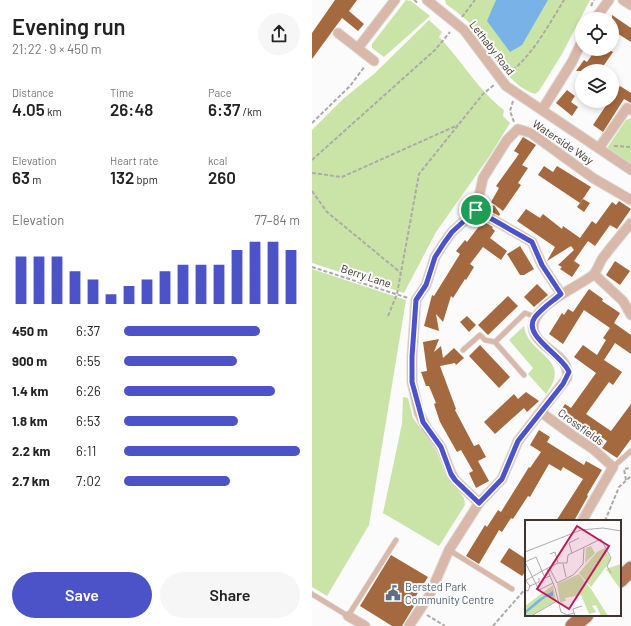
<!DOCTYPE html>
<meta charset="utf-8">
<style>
:root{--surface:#fff;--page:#f6f6f6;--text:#222;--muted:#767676;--accent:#4c52c8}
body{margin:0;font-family:Barlow,sans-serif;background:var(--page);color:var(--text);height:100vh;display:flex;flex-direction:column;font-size:15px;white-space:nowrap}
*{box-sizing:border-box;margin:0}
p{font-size:13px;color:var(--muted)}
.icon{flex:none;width:22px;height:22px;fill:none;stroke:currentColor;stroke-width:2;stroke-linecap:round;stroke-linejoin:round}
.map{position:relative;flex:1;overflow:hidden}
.drawer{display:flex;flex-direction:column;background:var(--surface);width:312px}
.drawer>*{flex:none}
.buttons{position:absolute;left:263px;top:12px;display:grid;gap:8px}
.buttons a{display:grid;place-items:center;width:44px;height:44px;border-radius:50%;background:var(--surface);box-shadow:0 2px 6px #0003;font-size:20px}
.pin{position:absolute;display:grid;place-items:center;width:34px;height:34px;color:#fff;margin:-17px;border:2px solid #fff;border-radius:50%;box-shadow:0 1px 4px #0007}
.round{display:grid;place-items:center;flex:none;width:42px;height:42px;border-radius:21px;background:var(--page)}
.overview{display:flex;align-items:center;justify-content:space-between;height:68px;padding:0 12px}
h1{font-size:22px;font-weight:600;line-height:30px}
.figures{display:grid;grid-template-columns:repeat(3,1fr);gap:6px;height:68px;padding:4px 12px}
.figures div{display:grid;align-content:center}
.figures b{font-size:17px;font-weight:600}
.figures small{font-size:11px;font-weight:400}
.figures p{font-size:11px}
.chart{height:112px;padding:8px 12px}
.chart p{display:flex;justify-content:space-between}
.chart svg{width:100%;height:72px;margin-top:4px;stroke:var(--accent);stroke-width:6}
.action{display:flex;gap:8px;margin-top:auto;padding:8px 12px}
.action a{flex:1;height:46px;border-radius:24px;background:var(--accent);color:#fff;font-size:16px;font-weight:600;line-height:46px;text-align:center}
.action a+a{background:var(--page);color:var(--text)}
ul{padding:0 12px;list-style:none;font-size:13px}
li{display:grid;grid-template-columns:64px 48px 1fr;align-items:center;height:30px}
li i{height:10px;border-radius:5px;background:var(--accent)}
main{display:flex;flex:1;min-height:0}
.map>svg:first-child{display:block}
.green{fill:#cae4a8}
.water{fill:#78b2e6}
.building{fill:#a5693f}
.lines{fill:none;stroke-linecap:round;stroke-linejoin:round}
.service-casing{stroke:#d9d7d6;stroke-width:6}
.minor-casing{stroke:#d9d7d6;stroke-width:11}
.trunk-casing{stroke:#d9d7d6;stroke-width:17}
.path{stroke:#aeaaa8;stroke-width:2;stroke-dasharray:4 2;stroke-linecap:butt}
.service{stroke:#d9b8a9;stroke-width:4.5}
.minor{stroke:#d9b8a9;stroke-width:9}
.trunk{stroke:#b27456;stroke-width:15}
.route-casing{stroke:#fff;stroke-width:8}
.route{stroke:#4c52c8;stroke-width:5}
.labels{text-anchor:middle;stroke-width:4;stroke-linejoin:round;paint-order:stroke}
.street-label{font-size:11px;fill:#3f342f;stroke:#fbfbfb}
.service-label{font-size:11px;fill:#4e5e75;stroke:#fbfbfb;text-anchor:start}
.inset-road{fill:none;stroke:#b0aba9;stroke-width:1}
.view{fill:#c2185b;fill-opacity:0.15;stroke:#c2185b;stroke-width:2}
.inset-edge{fill:none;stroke:#3f342f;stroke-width:2}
</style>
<main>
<section class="drawer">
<div class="overview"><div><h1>Evening run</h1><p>21:22 · 9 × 450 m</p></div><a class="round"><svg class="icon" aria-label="share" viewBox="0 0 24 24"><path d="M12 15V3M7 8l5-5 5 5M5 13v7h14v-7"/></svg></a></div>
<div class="figures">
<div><p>Distance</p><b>4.05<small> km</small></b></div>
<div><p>Time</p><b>26:48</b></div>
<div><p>Pace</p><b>6:37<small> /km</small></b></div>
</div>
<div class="figures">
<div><p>Elevation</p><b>63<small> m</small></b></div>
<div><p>Heart rate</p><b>132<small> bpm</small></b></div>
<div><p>kcal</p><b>260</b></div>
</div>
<div class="chart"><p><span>Elevation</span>77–84 m</p>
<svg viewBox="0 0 160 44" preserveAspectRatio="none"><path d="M5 44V15M15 44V15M25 44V15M35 44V24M45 44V29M55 44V38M65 44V33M75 44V29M85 44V24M95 44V20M105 44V20M115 44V20M125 44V11M135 44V6M145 44V6M155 44V11"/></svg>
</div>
<ul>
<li><b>450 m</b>6:37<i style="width:77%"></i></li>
<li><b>900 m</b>6:55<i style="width:64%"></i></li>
<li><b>1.4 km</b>6:26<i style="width:86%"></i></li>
<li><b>1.8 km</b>6:53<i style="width:65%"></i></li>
<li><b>2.2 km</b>6:11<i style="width:100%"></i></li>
<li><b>2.7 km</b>7:02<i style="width:60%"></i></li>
</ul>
<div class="action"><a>Save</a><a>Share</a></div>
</section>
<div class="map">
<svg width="319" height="626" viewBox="0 0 319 626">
<rect width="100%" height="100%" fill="#fbfbfb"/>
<g class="green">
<path d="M 94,0 L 99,1 L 118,16 L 72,57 L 60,48 L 60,44 Z"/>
<path d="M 133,0 L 278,0 L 250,54 L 227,91 L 223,94 C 195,85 181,52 165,31 C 156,20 145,12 134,4 Z"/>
<path d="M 117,20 L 130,32 L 127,37 C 150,61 166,90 192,110 L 191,116 L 198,123 L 177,157 L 124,232 L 92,293 L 0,263 L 0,130 L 31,99 L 63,73 Z"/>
<path d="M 319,118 L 319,164 L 295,148 L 314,120 Z"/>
<path d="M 0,269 L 94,300 L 57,525 L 15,596 L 0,587 Z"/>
<path d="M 212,326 C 216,356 262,358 234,394 L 216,374 L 221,368 L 197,340 Z"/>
<path d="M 91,397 L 96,398 L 101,418 L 124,450 L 134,475 L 152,498 L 153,505 L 127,546 L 71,513 L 90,424 Z"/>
</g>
<path class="water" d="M 184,0 L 236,0 L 210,45 L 198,52 L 175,21 Z"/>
<g class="building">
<path d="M 23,0 L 45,0 L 37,11 L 52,24 L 46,31 L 30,18 L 0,59 L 0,33 Z"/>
<path d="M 300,15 L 319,28 L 319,42 L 300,30 Z"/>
<path d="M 284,49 L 296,49 L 301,52 L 288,71 L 264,71 L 272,60 L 275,62 Z"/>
<path d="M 308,86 L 319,93 L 319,103 L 312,99 L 291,132 L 281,125 L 297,101 L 300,101 L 300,97 Z"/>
<path d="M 255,90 L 263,96 L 259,102 L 266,107 L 260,116 L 244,103 Z"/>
<path d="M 211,137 L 224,145 L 210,165 L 216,168 L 206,183 L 209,185 L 191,211 L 179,202 L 187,188 L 184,186 L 207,154 L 202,151 Z"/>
<path d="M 232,166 L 241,172 L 245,166 L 279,187 L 268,203 L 226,175 Z"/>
<path d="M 271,199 L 278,203 L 272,212 L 265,207 Z"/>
<path d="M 307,201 L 319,209 L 305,229 L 298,225 L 283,246 L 276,241 L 262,261 L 268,265 L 260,277 L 248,269 L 250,267 L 246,265 L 262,250 L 259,246 L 235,261 L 243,247 L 205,221 L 214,209 L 228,218 L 231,214 L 250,229 L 251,226 L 268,238 L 280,221 L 284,224 L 300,202 L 304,205 Z"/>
<path d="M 182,205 L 188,214 L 187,216 L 178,211 Z"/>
<path d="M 171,221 L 181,227 L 180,228 L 183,231 L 178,238 L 195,251 L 189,260 L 171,247 L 158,264 L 162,267 L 154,280 L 153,279 L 141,298 L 139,296 L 131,322 L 124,314 L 127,331 L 112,326 L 120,295 L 122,296 L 148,254 L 144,251 L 153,240 L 155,242 Z"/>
<path d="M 208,246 L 222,269 L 212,275 L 208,275 L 195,254 Z"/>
<path d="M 303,261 L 318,271 L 308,285 L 294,275 Z"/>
<path d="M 225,284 L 236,295 L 222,307 L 212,297 Z"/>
<path d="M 277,289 L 291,299 L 290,301 L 308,313 L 302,323 L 319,335 L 319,354 L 303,343 L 292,360 L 310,372 L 301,385 L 297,382 L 274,414 L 299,431 L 319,404 L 319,439 L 305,458 L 290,448 L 295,441 L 264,420 L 260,426 L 245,416 L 253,404 L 259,408 L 284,373 L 262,357 L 271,345 L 285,355 L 294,340 L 291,338 L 298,328 L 272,310 L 251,344 L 237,334 L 250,313 L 252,315 L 256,309 L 261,312 Z"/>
<path d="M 196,296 L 206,306 L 176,335 L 166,325 Z"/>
<path d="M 155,316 L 164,325 L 157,332 L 148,322 Z"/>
<path d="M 127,339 L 122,352 L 129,346 L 131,358 L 142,348 L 152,358 L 144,365 L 143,363 L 128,366 L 144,409 L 143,410 L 162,446 L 167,444 L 174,457 L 166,461 L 177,481 L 164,488 L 157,473 L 161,471 L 149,450 L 145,452 L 128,422 L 122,404 L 124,403 L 117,386 L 114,386 L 109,372 L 115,371 L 111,342 Z"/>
<path d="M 168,345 L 198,377 L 187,388 L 157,356 Z"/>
<path d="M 214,392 L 227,401 L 215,412 L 212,408 L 183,434 L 172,422 L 202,394 L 206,399 Z"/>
<path d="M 227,430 L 238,437 L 235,442 L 272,465 L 274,461 L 290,470 L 275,495 L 276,496 L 262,521 L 244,521 L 271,479 L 251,467 L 249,471 L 237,464 L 218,497 L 216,496 L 201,519 L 199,518 L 190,532 L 187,530 L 167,564 L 154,556 L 173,525 L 175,527 L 186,510 L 189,512 L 217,467 L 218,468 L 229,452 L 218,445 Z"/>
<path d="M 197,548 L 214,559 L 214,571 L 210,576 L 188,562 Z"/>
<path d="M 79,555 L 116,577 L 102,599 L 105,601 L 90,626 L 80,626 L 48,606 Z"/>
</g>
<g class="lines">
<g class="service-casing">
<g id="service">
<path d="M 151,350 L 168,335 L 173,340 L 183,342"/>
<path d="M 212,375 L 183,342 L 213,313 L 224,317"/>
<path d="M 301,467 L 319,451"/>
<path d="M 137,550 L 200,589"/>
<path d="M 0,594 L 36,616 L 84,540"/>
</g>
</g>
<g class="minor-casing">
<g id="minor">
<path d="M 115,0 L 152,30 L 194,86 L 319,170"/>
<path d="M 311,0 L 319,5"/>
<path d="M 283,19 L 297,0"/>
<path d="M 26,33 L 62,61"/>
<path d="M 46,48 L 83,0"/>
<path d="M 230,110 L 260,62 L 270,41"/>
<path d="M 287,148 L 315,108 L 319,110"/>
<path d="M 164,210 L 220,242 L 230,265 L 249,294"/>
<path d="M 282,274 L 311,301 L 319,315"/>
<path d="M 230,413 L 260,435 L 281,449 L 301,467 L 270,521"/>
<path d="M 167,503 L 143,480 L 139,473 L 129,447 L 115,429 L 107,413 L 100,382 L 100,357 L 104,300 L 114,285 L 123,257 L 132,243 L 140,232 L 164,210 L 171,178 L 195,140 L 206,129 L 219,133 L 281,178 L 319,200"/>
<path d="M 36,616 L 53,626"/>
<path d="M 97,626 L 117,596 L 137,550 L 167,503 L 190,479 L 206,441 L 255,378 C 259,357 233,351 224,336 C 208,310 265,288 281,275 C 285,271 287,264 290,259 C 299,247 309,235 319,223"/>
</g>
</g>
<g class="trunk-casing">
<g id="trunk">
<path d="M 308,580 L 319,569"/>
<path d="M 261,626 L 274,615"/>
</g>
</g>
<g class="path">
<path d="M 102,0 L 106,3"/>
<path d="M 279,6 L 282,0"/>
<path d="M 150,17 L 163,0"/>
<path d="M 266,32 L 270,24"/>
<path d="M 196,74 C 221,55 236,26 252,0"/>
<path d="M 201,101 L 198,111 L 202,122"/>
<path d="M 0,123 L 38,86 L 53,66"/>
<path d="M 302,146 L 319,147"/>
<path d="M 0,160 L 123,50 L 138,32"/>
<path d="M 0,173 L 30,177 L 146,125"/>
<path d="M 0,191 L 15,212 L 89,273"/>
<path d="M 0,267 L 96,298"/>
<path d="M 76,316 L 85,294 L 107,174 L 171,94 L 182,85"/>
<path d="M 314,480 L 312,469 L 319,468"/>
<path d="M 293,521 L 307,487 L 319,476"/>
<path d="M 115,615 L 133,626"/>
<path d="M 181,626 L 214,588"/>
</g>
<use href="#service" class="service"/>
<use href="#minor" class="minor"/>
<use href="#trunk" class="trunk"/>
</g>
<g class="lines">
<g class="route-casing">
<path id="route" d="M 164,210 L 220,242 L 230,265 L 249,294 C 241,301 230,308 223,317 C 209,336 251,355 257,372 L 251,384 L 206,441 L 190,479 L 167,503 L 143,480 L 139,474 L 129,447 L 111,422 L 100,382 L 100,357 L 104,300 L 114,285 L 123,257 L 132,243 L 140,232 Z"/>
</g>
<use href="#route" class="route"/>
</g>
<defs>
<g id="civic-bare" transform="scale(1.2)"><path d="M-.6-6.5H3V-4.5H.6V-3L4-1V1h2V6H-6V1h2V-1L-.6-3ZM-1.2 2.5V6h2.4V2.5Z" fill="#5c6f8a" stroke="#fbfbfb" stroke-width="2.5" paint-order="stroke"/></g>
</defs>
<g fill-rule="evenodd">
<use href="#civic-bare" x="81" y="593"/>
</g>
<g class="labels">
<g class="street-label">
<text transform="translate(180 48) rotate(52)" y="4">Lethaby Road</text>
<text transform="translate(251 142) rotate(34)" y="4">Waterside Way</text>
<text transform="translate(54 276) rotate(18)" y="4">Berry Lane</text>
<text transform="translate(269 427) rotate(36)" y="4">Crossfields</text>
</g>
<g class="service-label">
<text x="93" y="591">Bersted Park<tspan x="93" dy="13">Community Centre</tspan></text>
</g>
</g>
<g transform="translate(213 520)">
<rect width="96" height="96" fill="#fbfbfb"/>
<path d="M 66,26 L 70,33 L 60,43 L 61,28 ZM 80,28 L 86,40 L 66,67 L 54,53 L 72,32 ZM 96,44 L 96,70 L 81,49 ZM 54,54 L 66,69 L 83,96 L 76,96 L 71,85 L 67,86 L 71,92 L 64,94 L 56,75 L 40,78 L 41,81 L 35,82 L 32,64 ZM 28,65 L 31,81 L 5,96 L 0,96 L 0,86 Z" fill="#cae4a8"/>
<path d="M 28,71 L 28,76 L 21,77 L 0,94 L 0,91 L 14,79 Z" fill="#78b2e6"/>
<path class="inset-road" d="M 0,32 L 56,10 L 78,8 L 96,11M 47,33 L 44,23 L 54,18M 25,34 L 30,32 L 33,43M 0,42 L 14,70 L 28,63M 0,42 L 11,37 L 20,58 L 25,56M 38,44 L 41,57M 24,47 L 32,63 L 48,55 L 58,44 L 59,28M 22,49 L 30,68 L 36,92 L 42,95 L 49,93 L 50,96M 17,51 L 33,43 L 42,43 L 43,35 L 76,19 L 86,38 L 82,46 L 86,53M 0,61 L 17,51M 5,66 L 14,62 L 14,58M 0,70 L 3,71 L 5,66 L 1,61M 49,93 L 48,89 L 57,86M 6,96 L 32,81"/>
<path class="view" d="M 52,6 L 84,26 L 44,89 L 12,69 Z"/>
<rect width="96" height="96" class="inset-edge"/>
</g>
</svg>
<div class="buttons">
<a><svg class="icon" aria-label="locate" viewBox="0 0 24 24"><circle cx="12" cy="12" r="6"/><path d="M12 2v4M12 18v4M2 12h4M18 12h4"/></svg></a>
<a><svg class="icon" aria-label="layers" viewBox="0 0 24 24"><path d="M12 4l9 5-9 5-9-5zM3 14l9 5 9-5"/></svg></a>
</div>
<div class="pin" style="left:164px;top:210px;background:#1e9e55"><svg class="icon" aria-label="arrive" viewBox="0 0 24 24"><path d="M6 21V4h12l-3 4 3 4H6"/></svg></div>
</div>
</main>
